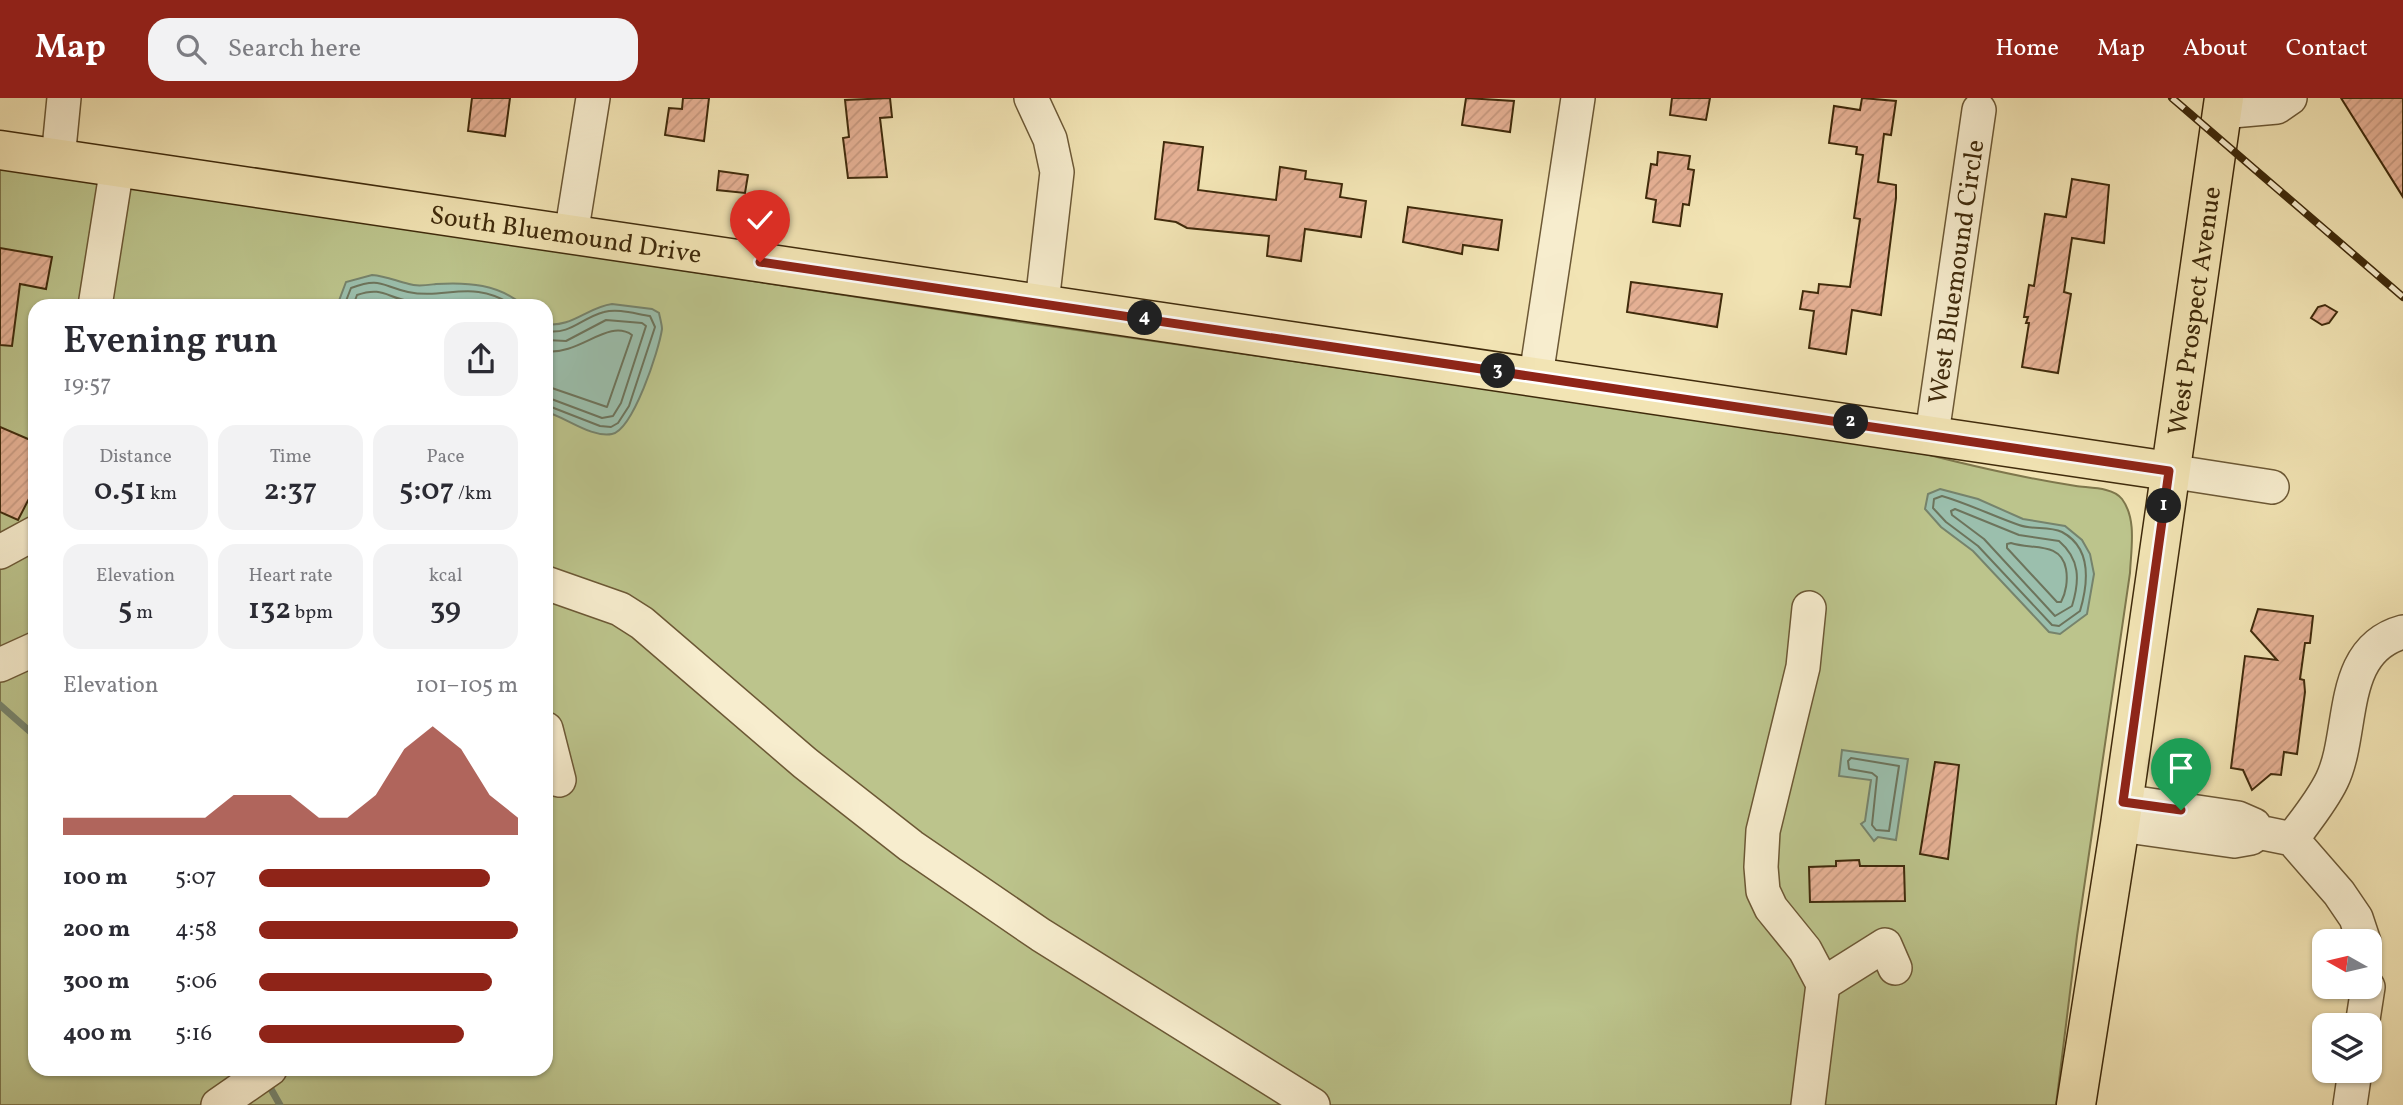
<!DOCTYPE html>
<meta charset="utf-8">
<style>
:root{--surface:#fff;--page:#f2f2f3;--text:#2b2b33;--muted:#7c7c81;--accent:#8f2418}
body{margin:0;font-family:Vollkorn,serif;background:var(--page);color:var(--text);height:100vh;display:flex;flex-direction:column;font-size:26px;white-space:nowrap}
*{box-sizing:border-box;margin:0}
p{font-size:23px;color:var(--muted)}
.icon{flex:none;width:38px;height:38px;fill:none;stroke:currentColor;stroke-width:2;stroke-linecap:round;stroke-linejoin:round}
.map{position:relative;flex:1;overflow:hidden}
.details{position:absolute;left:28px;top:201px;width:525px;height:777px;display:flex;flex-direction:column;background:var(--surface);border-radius:21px;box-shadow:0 2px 5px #0004}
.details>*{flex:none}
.needle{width:46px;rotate:278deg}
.buttons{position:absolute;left:2312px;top:831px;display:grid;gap:14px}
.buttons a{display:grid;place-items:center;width:70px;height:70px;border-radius:14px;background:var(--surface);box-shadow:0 2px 5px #0004;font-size:35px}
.pin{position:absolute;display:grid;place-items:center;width:60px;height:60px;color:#fff;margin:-72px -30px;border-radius:50% 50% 50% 0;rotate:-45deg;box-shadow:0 0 7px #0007}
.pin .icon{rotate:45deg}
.km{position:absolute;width:35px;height:35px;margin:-18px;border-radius:50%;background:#222;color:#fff;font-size:19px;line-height:35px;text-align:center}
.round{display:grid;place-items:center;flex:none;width:74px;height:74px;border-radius:21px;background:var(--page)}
.head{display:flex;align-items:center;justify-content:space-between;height:119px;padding:0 35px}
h1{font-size:38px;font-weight:600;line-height:52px}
.metrics{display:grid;grid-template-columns:repeat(3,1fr);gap:10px;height:119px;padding:7px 35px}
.metrics div{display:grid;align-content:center;border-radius:18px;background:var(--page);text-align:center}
.metrics b{font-size:30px;font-weight:600}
.metrics small{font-size:19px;font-weight:400}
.metrics p{font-size:19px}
.chart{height:196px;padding:14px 35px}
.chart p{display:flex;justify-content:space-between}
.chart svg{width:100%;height:126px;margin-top:7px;fill:var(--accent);opacity:.7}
ul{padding:0 35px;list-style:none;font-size:23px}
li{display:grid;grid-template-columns:112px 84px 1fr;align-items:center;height:52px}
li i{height:18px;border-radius:9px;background:var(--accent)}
header{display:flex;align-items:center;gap:42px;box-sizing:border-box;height:98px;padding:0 35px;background:var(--accent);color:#fff}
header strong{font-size:33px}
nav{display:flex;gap:38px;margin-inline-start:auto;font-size:24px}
.search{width:490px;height:63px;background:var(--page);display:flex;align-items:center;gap:18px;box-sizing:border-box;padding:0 24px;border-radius:21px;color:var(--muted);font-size:26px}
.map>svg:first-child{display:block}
.grass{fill:#bcc48c;stroke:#7e774c;stroke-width:2;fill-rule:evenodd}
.water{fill:#9bbfad;stroke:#76836c;stroke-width:2}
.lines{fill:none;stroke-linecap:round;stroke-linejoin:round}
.shore{stroke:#6d745c;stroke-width:2}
.stream{stroke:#76836c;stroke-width:7}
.building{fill:url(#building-hatch);stroke:#3f2a0b;stroke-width:2}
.minor-casing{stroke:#6c5835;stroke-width:36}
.major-casing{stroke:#3f2a0b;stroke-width:41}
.minor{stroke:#f7edce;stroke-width:33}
.major{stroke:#f2e4b4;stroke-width:38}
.rail-casing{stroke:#3f2a0b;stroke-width:8}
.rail{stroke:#f7edce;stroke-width:5;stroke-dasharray:16;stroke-linecap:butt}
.route-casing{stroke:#fff;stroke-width:14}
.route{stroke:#8f2418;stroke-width:9}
.labels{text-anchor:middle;stroke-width:6;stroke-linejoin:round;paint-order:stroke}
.street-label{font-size:26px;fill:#3f2a0b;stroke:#f7edce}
</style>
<header>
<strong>Map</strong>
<div class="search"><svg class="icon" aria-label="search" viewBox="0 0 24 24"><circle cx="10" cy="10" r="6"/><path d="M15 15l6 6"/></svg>Search here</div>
<nav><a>Home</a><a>Map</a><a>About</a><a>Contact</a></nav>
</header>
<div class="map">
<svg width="2403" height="1007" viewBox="0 0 2403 1007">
<defs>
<pattern id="building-hatch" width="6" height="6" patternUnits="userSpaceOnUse" patternTransform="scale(1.75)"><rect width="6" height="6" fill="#e7b296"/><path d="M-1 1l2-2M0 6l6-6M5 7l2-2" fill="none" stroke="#c79980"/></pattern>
</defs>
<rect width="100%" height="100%" fill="#f2e4b4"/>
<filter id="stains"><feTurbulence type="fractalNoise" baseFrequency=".00286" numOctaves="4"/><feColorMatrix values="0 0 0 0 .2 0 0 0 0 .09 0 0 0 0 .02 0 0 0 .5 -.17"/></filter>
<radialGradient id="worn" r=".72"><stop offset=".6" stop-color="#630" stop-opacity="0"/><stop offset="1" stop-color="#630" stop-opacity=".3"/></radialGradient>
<path class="grass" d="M 0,68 L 1021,224 L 1906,351 C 1963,366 2018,379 2076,388 C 2089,390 2113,389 2122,401 C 2137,421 2131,451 2130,475 L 2077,838 L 2056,1007 L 0,1007 ZM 35,208 L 546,208 L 546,971 L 35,971 Z"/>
<g class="water">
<path d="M 372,177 C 386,178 396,183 409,186 C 417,189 428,187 436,186 C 468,184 499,186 524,208 L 337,208 L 346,184 Z"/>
<path d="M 612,206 L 652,211 L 659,215 C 660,220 662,227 662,231 C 659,252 633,332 612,336 C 591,340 566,319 546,314 L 546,226 C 571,230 588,209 612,206 Z"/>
<path d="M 1940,391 L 1978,401 L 2023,421 L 2065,428 L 2082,442 L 2090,456 L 2094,476 L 2087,516 L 2060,536 L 2049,534 L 1973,453 L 1941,429 L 1925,411 L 1928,396 Z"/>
<path d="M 1842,652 L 1908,661 L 1896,742 L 1878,739 L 1874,743 L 1861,726 L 1865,723 L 1871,682 L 1839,678 Z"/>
</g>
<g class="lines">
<g class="shore">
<path d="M 344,208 L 351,190 C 381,179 381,188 408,194 C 446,202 472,180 514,208"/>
<path d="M 353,208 L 357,197 C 383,188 387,200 409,203 C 440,206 466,198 496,208"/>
<path d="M 546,233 C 571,237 581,220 604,214 C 618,210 636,216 650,218 L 655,229 L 629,308 L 618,325 L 611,329 L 600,328 L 546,307"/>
<path d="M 546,242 L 566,243 L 606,222 L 642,225 L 646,228 L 621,305 L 613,318 L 602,320 L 546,299"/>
<path d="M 546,253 C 579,258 608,220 632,237 L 607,309 L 546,288"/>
<path d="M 1942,398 C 1969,406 1993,418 2019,427 C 2032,432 2049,428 2062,434 C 2092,450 2088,486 2080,513 L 2059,528 L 2052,527 L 1978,448 L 1946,424 L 1933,410 L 1934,401 Z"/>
<path d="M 1955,411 L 2019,437 L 2059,443 C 2080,461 2080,482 2072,508 L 2055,518 L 1984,441 L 1952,417 L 1951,413 Z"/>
<path d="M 2011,445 C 2031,452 2061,443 2066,471 C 2068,482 2066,495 2061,504 L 2057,504 L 2007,450 L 2007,446 Z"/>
<path d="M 1851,660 L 1899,668 L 1889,733 L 1876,732 L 1872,727 L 1877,679 L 1872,675 L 1849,671 L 1848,663 Z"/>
</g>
<g class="stream">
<path d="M 0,607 L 35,638"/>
<path d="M 267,984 L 280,1007"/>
</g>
</g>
<g class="building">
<path d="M 472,0 L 510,0 L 505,38 L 468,33 Z"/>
<path d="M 683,0 L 709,0 L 704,43 L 665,37 L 669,10 L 682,11 Z"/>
<path d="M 890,0 L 892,19 L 880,20 L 887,79 L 848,80 L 843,40 L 849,39 L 845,2 Z"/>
<path d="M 1466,0 L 1514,3 L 1510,34 L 1462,27 Z"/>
<path d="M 1672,0 L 1710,0 L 1706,22 L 1670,17 Z"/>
<path d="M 1862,0 L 1896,3 L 1891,37 L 1884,36 L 1878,84 L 1896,87 L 1896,100 L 1881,217 L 1852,212 L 1846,256 L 1809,250 L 1814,213 L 1800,211 L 1803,193 L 1818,195 L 1819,186 L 1850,189 L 1860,121 L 1854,120 L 1863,57 L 1856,56 L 1857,49 L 1829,45 L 1834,8 L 1860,12 Z"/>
<path d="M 2341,0 L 2403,0 L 2403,99 Z"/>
<path d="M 1164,44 L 1203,49 L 1198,92 L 1276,102 L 1280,69 L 1306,73 L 1305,81 L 1342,86 L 1340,99 L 1366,103 L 1361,139 L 1305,131 L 1301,163 L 1267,158 L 1269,138 L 1187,130 L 1176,124 L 1155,121 Z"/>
<path d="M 1658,54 L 1690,58 L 1688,71 L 1694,72 L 1689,107 L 1683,106 L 1680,128 L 1653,124 L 1656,102 L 1646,100 L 1651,66 L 1657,67 Z"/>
<path d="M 719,73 L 748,77 L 745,95 L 717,92 Z"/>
<path d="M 2072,81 L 2109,87 L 2104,145 L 2072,140 L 2064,194 L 2071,196 L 2058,275 L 2022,269 L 2029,225 L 2026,225 L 2028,219 L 2024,219 L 2029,187 L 2034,188 L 2045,116 L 2066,119 Z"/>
<path d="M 1408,109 L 1502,122 L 1498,152 L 1463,147 L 1462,156 L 1403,144 Z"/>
<path d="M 0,150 L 52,159 L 46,191 L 20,186 L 12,248 L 0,247 Z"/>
<path d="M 1631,184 L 1722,196 L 1717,229 L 1627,214 Z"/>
<path d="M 2325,207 L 2337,214 L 2329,225 L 2322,227 L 2311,220 L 2318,209 Z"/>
<path d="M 0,329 L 35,344 L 35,389 L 18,422 L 0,414 Z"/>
<path d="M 2258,511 L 2313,518 L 2310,545 L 2305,545 L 2300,581 L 2304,582 L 2305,594 L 2297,656 L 2284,654 L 2281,677 L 2271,676 L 2252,692 L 2243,672 L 2231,670 L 2245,558 L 2277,562 L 2251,533 Z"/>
<path d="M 1935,664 L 1959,667 L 1948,761 L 1920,756 Z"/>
<path d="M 1859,762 L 1860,768 L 1904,768 L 1905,803 L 1810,804 L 1809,769 L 1836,768 L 1836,763 Z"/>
</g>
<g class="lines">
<g class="minor-casing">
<g id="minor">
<path d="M 1031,0 L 1050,41 L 1057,74 L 1042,205"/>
<path d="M 2221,14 L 2277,9 L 2290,0"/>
<path d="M 58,61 L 64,0"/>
<path d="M 571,137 L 593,0"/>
<path d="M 95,208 L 117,69"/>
<path d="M 1536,278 L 1578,0"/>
<path id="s1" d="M 1932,336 L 1979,12"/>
<path d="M 2169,373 L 2272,389"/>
<path d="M 0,454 L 35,435"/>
<path d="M 546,485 L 620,511 L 642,525 L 805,665 L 911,748 L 1041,837 L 1313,1007"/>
<path d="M 0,567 L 35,551"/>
<path d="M 546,631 L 559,682"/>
<path d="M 2123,703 L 2238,720 L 2254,727 L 2258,734 L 2292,741 L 2339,795 L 2356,820 L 2364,844"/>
<path d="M 2120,727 L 2234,743 L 2251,740 L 2258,734"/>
<path d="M 2292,741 C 2306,722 2322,703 2332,682 C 2355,634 2337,552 2403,534"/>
<path d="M 1823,886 L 1885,847 L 1895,870"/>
<path d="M 2362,928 L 2368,889"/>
<path d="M 218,1007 L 270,971"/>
<path d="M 1808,1007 L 1823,886 L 1805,852 L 1771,810 L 1763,793 L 1761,769 L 1763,733 L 1803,569 L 1809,510"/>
<path d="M 2350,1007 L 2355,973"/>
</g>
</g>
<g class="major-casing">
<g id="major">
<path id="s2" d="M 0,52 L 2169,373"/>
<path id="s3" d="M 2076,1007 L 2120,727 L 2224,0"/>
</g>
</g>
<use href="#minor" class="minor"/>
<use href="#major" class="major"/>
<g class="rail-casing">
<path id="rail" d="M 2172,0 L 2403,199"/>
</g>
<use href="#rail" class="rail"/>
</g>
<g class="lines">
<g class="route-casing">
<path id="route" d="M 760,164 L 2169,373 L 2123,704 L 2181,712"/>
</g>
<use href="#route" class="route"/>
</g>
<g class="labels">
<g class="street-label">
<text dy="9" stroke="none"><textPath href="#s2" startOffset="572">South Bluemound Drive</textPath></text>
<text dy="9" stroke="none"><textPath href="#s1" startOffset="164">West Bluemound Circle</textPath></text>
<text dy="9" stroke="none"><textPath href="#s3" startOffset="803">West Prospect Avenue</textPath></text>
</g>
</g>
<rect width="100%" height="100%" filter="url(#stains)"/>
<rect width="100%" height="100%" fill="url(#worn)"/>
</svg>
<div class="buttons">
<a><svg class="needle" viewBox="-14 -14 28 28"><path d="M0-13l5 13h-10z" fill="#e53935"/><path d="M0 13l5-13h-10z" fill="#7c7c81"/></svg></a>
<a><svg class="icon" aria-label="layers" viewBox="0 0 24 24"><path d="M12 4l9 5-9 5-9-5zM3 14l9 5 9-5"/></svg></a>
</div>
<div class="pin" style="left:2181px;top:712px;background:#1e9e55"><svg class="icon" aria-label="arrive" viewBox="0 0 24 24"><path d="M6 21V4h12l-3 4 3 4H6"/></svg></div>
<div class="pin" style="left:760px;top:164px;background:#d93025"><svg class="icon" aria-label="check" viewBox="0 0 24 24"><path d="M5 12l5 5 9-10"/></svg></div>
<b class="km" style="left:2164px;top:408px">1</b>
<b class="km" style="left:1851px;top:324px">2</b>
<b class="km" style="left:1498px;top:273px">3</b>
<b class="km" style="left:1145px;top:220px">4</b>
<section class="details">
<div class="head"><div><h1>Evening run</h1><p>19:57</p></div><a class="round"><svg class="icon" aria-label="share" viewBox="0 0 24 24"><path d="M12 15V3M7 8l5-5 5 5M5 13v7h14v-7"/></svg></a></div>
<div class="metrics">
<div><p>Distance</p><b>0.51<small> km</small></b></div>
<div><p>Time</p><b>2:37</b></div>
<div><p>Pace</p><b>5:07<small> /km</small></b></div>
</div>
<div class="metrics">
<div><p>Elevation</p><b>5<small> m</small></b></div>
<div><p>Heart rate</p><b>132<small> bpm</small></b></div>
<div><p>kcal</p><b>39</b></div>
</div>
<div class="chart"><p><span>Elevation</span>101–105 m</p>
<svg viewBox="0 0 160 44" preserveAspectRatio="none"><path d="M0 44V38L10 38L20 38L30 38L40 38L50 38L60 30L70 30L80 30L90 38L100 38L110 30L120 14L130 6L140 14L150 30L160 38V44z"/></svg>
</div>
<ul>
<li><b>100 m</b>5:07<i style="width:89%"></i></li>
<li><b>200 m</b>4:58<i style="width:100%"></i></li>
<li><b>300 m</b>5:06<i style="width:90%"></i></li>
<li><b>400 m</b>5:16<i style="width:79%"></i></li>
</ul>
</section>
</div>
